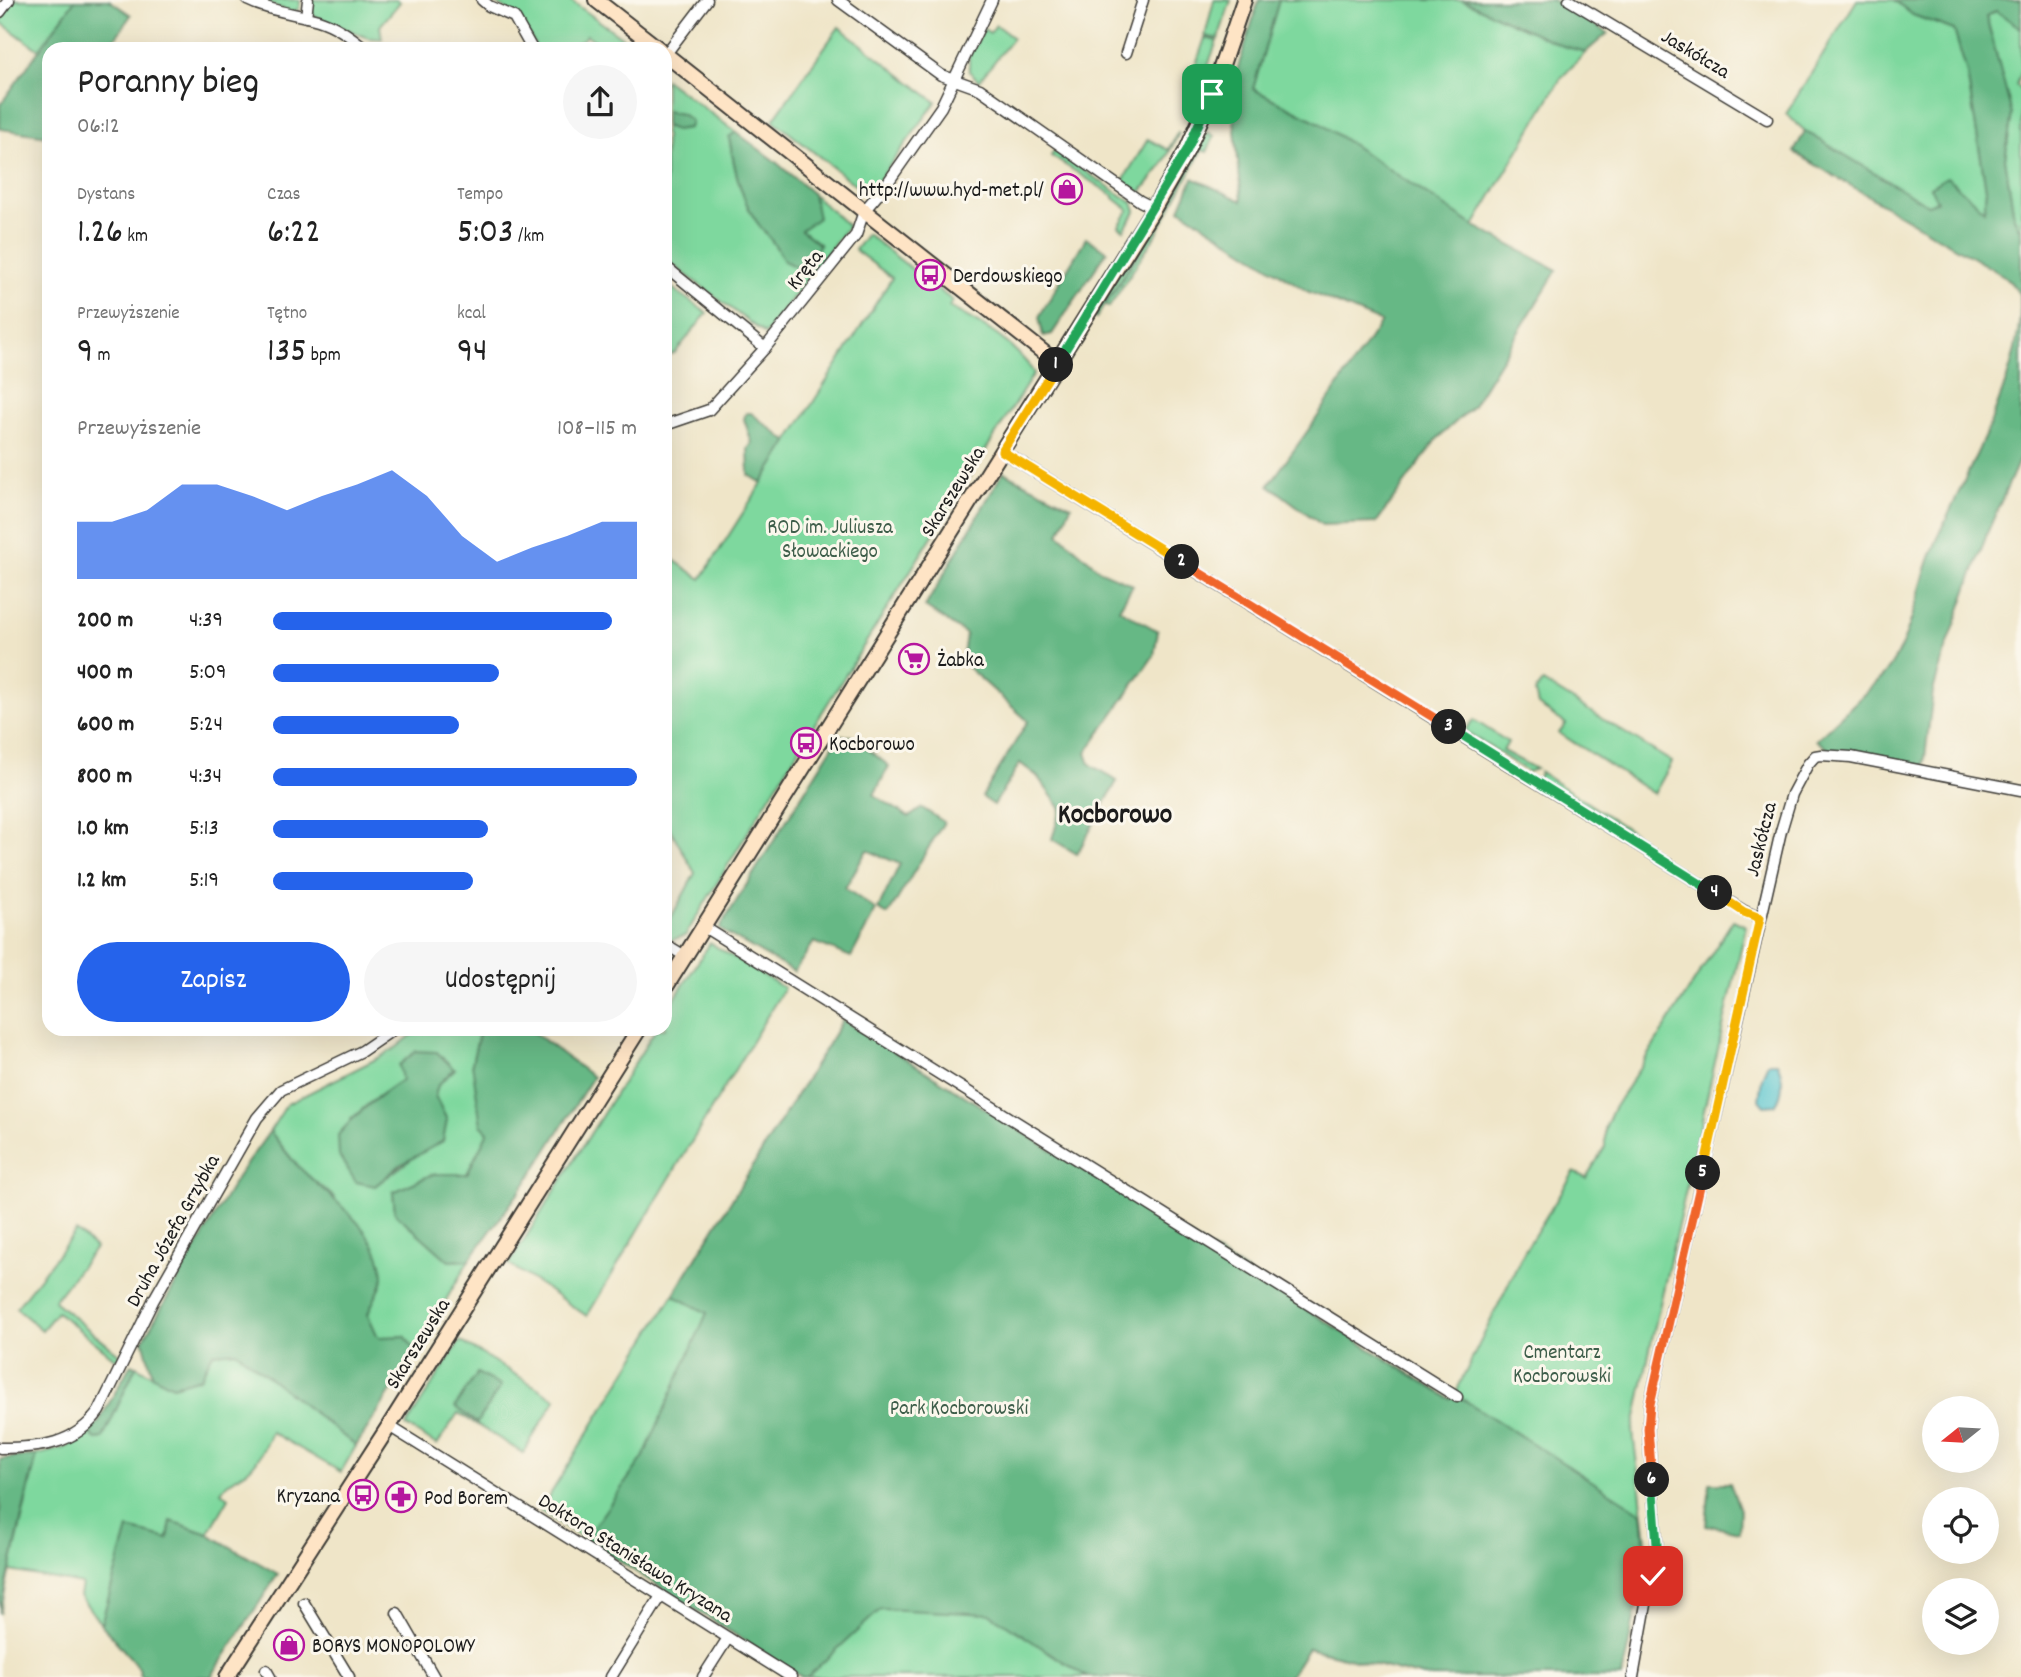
<!DOCTYPE html>
<html lang="pl">
<meta charset="utf-8">
<style>
:root{--surface:#fff;--page:#f6f6f6;--text:#222;--muted:#767676;--accent:#2563eb}
body{margin:0;font-family:Dekko,sans-serif;background:var(--page);color:var(--text);height:100vh;display:flex;flex-direction:column;font-size:26px;white-space:nowrap}
*{box-sizing:border-box;margin:0}
p{font-size:23px;color:var(--muted)}
.icon{flex:none;width:38px;height:38px;fill:none;stroke:currentColor;stroke-width:2;stroke-linecap:round;stroke-linejoin:round}
.map{position:relative;flex:1;overflow:hidden}
.panel{position:absolute;left:42px;top:42px;width:630px;height:994px;display:flex;flex-direction:column;background:var(--surface);border-radius:21px;box-shadow:0 7px 28px #0002}
.panel>*{flex:none}
.needle{width:46px;rotate:252deg}
.tools{position:absolute;left:1922px;top:1396px;display:grid;gap:14px}
.tools a{display:grid;place-items:center;width:77px;height:77px;border-radius:50%;background:var(--surface);box-shadow:0 7px 28px #0002;font-size:35px}
.pin{position:absolute;display:grid;place-items:center;width:60px;height:60px;color:#fff;margin:-30px;border-radius:14px;box-shadow:0 4px 10px #0006}
.km{position:absolute;width:35px;height:35px;margin:-18px;border-radius:50%;background:#222;color:#fff;font-size:19px;line-height:35px;text-align:center}
.round{display:grid;place-items:center;flex:none;width:74px;height:74px;border-radius:37px;background:var(--page)}
.headline{display:flex;align-items:center;justify-content:space-between;height:119px;padding:0 35px}
h1{font-size:38px;font-weight:600;line-height:52px}
.metrics{display:grid;grid-template-columns:repeat(3,1fr);gap:10px;height:119px;padding:7px 35px}
.metrics div{display:grid;align-content:center}
.metrics b{font-size:35px;font-weight:600}
.metrics small{font-size:19px;font-weight:400}
.metrics p{font-size:19px}
.chart{height:196px;padding:14px 35px}
.chart p{display:flex;justify-content:space-between}
.chart svg{width:100%;height:126px;margin-top:7px;fill:var(--accent);opacity:.7}
.primary-button{display:flex;gap:14px;margin-top:auto;padding:14px 35px}
.primary-button a{flex:1;height:80px;border-radius:42px;background:var(--accent);color:#fff;font-size:28px;font-weight:600;line-height:80px;text-align:center}
.primary-button a+a{background:var(--page);color:var(--text)}
ul{padding:0 35px;list-style:none;font-size:23px}
li{display:grid;grid-template-columns:112px 84px 1fr;align-items:center;height:52px}
li i{height:18px;border-radius:9px;background:var(--accent)}
.map>svg:first-child{display:block}
.green{fill:#7ed89e;stroke:#4d7a5d;stroke-width:2;fill-rule:evenodd}
.forest{fill:#66b885;stroke:#416a50;stroke-width:2}
.water{fill:#57c4cd;stroke:#3a7074;stroke-width:2}
.lines{fill:none;stroke-linecap:round;stroke-linejoin:round}
.street-casing{stroke:#3c3a36;stroke-width:13}
.secondary-casing{stroke:#3c3a36;stroke-width:18}
.street{stroke:#fff;stroke-width:10}
.secondary{stroke:#fee4c5;stroke-width:14}
.split-1-casing{stroke:#fff;stroke-width:14}
.split-2-casing{stroke:#fff;stroke-width:14}
.split-3-casing{stroke:#fff;stroke-width:14}
.split-4-casing{stroke:#fff;stroke-width:14}
.split-5-casing{stroke:#fff;stroke-width:14}
.split-6-casing{stroke:#fff;stroke-width:14}
.split-7-casing{stroke:#fff;stroke-width:14}
.split-1{stroke:#22a559;stroke-width:9}
.split-2{stroke:#f5b400;stroke-width:9}
.split-3{stroke:#f0652b;stroke-width:9}
.split-4{stroke:#22a559;stroke-width:9}
.split-5{stroke:#f5b400;stroke-width:9}
.split-6{stroke:#f0652b;stroke-width:9}
.split-7{stroke:#22a559;stroke-width:9}
.labels{text-anchor:middle;stroke-width:6;stroke-linejoin:round;paint-order:stroke}
.street-label{font-size:21px;fill:#1c1c1c;stroke:#fbf7ec}
.poi-label{font-size:21px;fill:#1c1c1c;stroke:#fbf7ec;text-anchor:start}
.park-label{font-size:21px;fill:#3e5e4a;stroke:#fbf7ec}
.district-label{font-size:28px;font-weight:bold;fill:#1c1c1c;stroke:#fbf7ec}
</style>
<div class="map">
<svg width="2021" height="1677" viewBox="0 0 2021 1677">
<rect width="100%" height="100%" fill="#fbf7ec"/>
<filter id="ink" filterUnits="userSpaceOnUse"><feTurbulence type="fractalNoise" baseFrequency=".0143" numOctaves="2"/><feDisplacementMap in="SourceGraphic" scale="14" xChannelSelector="R" yChannelSelector="G"/><feConvolveMatrix kernelMatrix="1 2 1 2 8 2 1 2 1" color-interpolation-filters="sRGB"/></filter>
<filter id="wash" filterUnits="userSpaceOnUse"><feTurbulence type="fractalNoise" baseFrequency=".00686" numOctaves="4" result="noise"/><feDisplacementMap in="SourceGraphic" scale="28" xChannelSelector="R" yChannelSelector="G"/><feGaussianBlur stdDeviation="1.57" result="paint"/><feColorMatrix in="noise" values="0 0 0 0 0 0 0 0 0 0 0 0 0 0 0 0 0 1.4 0 .05"/><feComposite in="paint" operator="in"/></filter>
<g filter="url(#wash)">
<rect width="100%" height="100%" fill="#efe5c8"/>
<g class="green">
<path d="M 14,0 L 75,0 L 39,50 L 0,22 Z"/>
<path d="M 256,0 L 300,0 L 299,9 L 292,12 Z"/>
<path d="M 311,0 L 397,0 L 400,2 L 380,26 L 382,39 L 368,38 L 314,16 L 310,10 Z"/>
<path d="M 492,0 L 570,0 L 638,49 L 600,49 L 602,46 L 587,35 C 574,51 556,49 537,49 L 520,19 Z"/>
<path d="M 1214,0 L 1231,0 L 1218,39 L 1205,36 Z"/>
<path d="M 1251,0 L 1253,0 L 1222,92 L 1221,89 Z"/>
<path d="M 1279,0 L 1462,0 L 1563,46 L 1586,52 L 1561,78 L 1474,226 L 1318,122 L 1253,89 Z"/>
<path d="M 1857,0 L 1894,0 L 1913,15 L 1954,30 L 1967,73 L 1986,189 L 1984,211 L 1937,201 L 1928,206 L 1805,131 L 1786,114 Z"/>
<path d="M 1996,11 L 2021,28 L 2021,70 L 2016,85 L 2021,91 L 2021,232 L 2014,217 L 2005,159 L 2012,114 L 1986,15 Z"/>
<path d="M 996,25 L 1013,38 L 979,81 L 969,71 L 969,55 L 984,29 L 990,33 Z"/>
<path d="M 839,27 L 936,102 L 868,195 L 773,120 Z"/>
<path d="M 1205,38 L 1217,41 L 1201,84 L 1191,79 Z"/>
<path d="M 665,79 L 736,132 L 729,138 C 734,165 739,192 753,216 C 764,234 775,241 784,261 L 819,244 L 800,230 L 817,218 L 813,194 L 848,226 L 765,334 L 665,259 Z"/>
<path d="M 1178,132 L 1179,133 L 1162,166 L 1141,192 L 1122,182 L 1148,139 L 1168,150 Z"/>
<path d="M 1208,132 L 1214,136 L 1207,152 L 1202,150 L 1157,233 L 1109,307 L 1105,306 L 1163,216 Z"/>
<path d="M 1198,142 L 1200,143 L 1165,208 L 1096,318 L 1093,316 Z"/>
<path d="M 1054,151 L 1133,203 L 1136,210 L 1124,230 L 1119,226 L 1129,210 L 1114,198 L 1114,196 L 1051,156 Z"/>
<path d="M 867,234 L 953,301 L 949,307 C 981,324 1015,342 1034,373 L 768,799 L 685,936 L 667,941 L 665,939 L 665,929 L 695,873 L 665,820 L 665,638 L 671,628 L 665,619 L 665,554 L 701,579 L 892,278 L 855,250 Z"/>
<path d="M 665,283 L 707,313 L 675,353 L 665,356 Z"/>
<path d="M 1543,682 L 1672,762 L 1654,794 L 1559,733 L 1566,724 L 1538,705 L 1535,692 Z"/>
<path d="M 1474,720 L 1508,742 L 1503,751 L 1536,769 L 1528,772 L 1467,732 L 1466,729 Z"/>
<path d="M 1540,772 L 1643,839 L 1638,840 L 1538,778 Z"/>
<path d="M 1733,920 L 1746,926 L 1652,1339 L 1633,1432 L 1646,1539 L 1641,1575 L 1622,1677 L 1424,1677 L 1308,1648 L 1289,1677 L 802,1677 L 540,1511 L 843,1020 L 1451,1399 L 1455,1394 L 1524,1252 L 1574,1172 L 1586,1178 L 1605,1147 L 1605,1128 L 1613,1110 Z"/>
<path d="M 710,943 L 784,988 L 587,1316 L 509,1264 L 656,1029 L 665,1029 L 665,1014 Z"/>
<path d="M 419,1029 L 480,1029 L 472,1063 L 488,1132 L 467,1174 L 433,1174 L 393,1192 L 395,1213 L 449,1261 L 469,1260 L 416,1352 L 405,1336 L 378,1338 L 368,1315 L 369,1308 L 334,1197 L 300,1169 L 270,1131 L 287,1104 L 378,1058 L 397,1047 ZM 454,1070 L 438,1085 L 435,1096 L 447,1120 L 417,1155 L 375,1186 L 351,1119 L 374,1099 L 402,1080 Z"/>
<path d="M 76,1231 L 95,1248 L 54,1301 L 120,1355 L 117,1360 L 57,1312 L 42,1330 L 16,1308 Z"/>
<path d="M 460,1341 L 556,1399 L 523,1453 L 458,1413 L 437,1445 L 406,1426 Z"/>
<path d="M 236,1351 L 356,1446 L 341,1472 L 271,1432 C 265,1445 259,1462 247,1471 C 237,1478 228,1480 221,1492 L 229,1498 L 208,1534 L 171,1521 L 168,1539 L 128,1529 L 101,1624 L 80,1596 L 82,1584 L 10,1571 L 37,1455 L 67,1447 L 90,1430 L 92,1436 L 96,1439 L 103,1438 L 136,1366 L 173,1386 L 200,1378 L 213,1353 Z"/>
</g>
<g class="forest">
<path d="M 75,0 L 109,0 L 131,15 L 108,49 L 49,49 L 49,132 L 47,136 L 0,129 L 0,105 Z"/>
<path d="M 1259,0 L 1279,0 L 1253,89 L 1318,122 L 1474,226 L 1557,270 L 1472,407 L 1437,439 L 1376,523 L 1322,525 L 1269,485 L 1314,422 L 1381,322 L 1307,291 L 1180,209 L 1193,178 L 1242,201 L 1231,90 Z"/>
<path d="M 1462,0 L 1552,0 L 1608,33 L 1586,52 L 1563,46 Z"/>
<path d="M 1894,0 L 2021,0 L 2021,28 L 1996,11 L 1986,16 L 2012,114 L 2005,159 L 2014,217 L 2021,232 L 2021,456 L 1988,531 L 1942,661 L 1933,691 L 1924,766 L 1830,751 L 1816,740 L 1884,675 C 1912,640 1916,592 1932,552 C 1958,489 1992,431 2011,365 C 2017,343 2021,320 2020,297 C 2018,289 2010,282 2004,276 L 1794,152 L 1805,131 L 1928,205 L 1937,201 L 1930,187 L 1947,177 L 1984,210 L 1986,189 L 1967,73 L 1954,30 L 1913,15 Z"/>
<path d="M 665,111 L 682,114 L 691,121 L 689,128 L 675,130 L 665,126 Z"/>
<path d="M 736,132 L 776,162 L 813,194 L 818,218 L 801,230 L 819,244 L 816,257 L 798,268 L 784,261 C 775,241 764,234 753,216 C 739,192 734,165 729,137 Z"/>
<path d="M 1086,238 L 1107,251 L 1052,334 L 1043,336 L 1039,317 Z"/>
<path d="M 746,413 L 751,413 L 788,442 L 762,483 L 749,475 L 748,449 L 752,443 L 744,419 Z"/>
<path d="M 1003,472 L 1071,506 L 1059,534 L 1101,571 L 1133,585 L 1119,609 L 1158,631 L 1154,655 L 1086,753 L 1090,764 L 1117,781 L 1077,854 L 1052,839 L 1061,809 L 1037,776 L 1020,763 L 994,805 L 982,797 L 1028,721 L 962,662 L 966,634 L 925,607 Z"/>
<path d="M 839,736 L 851,736 L 889,766 L 874,795 L 909,817 L 922,808 L 944,822 L 888,915 L 878,909 L 900,864 L 867,850 L 845,888 L 876,910 L 851,957 L 814,942 L 794,972 L 719,929 Z"/>
<path d="M 843,1020 L 1450,1399 L 1455,1394 L 1642,1513 C 1649,1568 1632,1623 1622,1677 L 1424,1677 L 1308,1648 L 1289,1677 L 1087,1677 L 990,1614 L 881,1609 L 807,1677 L 802,1677 L 585,1539 L 643,1458 L 707,1313 L 673,1295 Z"/>
<path d="M 480,1029 L 529,1029 L 593,1077 L 526,1183 L 469,1260 L 449,1261 L 395,1213 L 393,1192 L 433,1174 L 467,1174 L 488,1132 L 481,1125 L 472,1063 Z"/>
<path d="M 416,1051 L 437,1052 L 454,1069 L 438,1085 L 435,1096 L 447,1120 L 443,1141 L 400,1165 L 375,1186 L 356,1182 L 339,1156 L 338,1135 C 357,1112 378,1096 402,1080 L 399,1065 Z"/>
<path d="M 270,1131 C 280,1144 289,1158 301,1169 C 331,1199 379,1229 383,1275 C 384,1287 371,1302 368,1315 L 378,1337 L 405,1336 L 416,1352 L 356,1446 L 236,1351 L 213,1353 L 200,1378 L 173,1386 L 153,1376 L 143,1340 L 237,1177 Z"/>
<path d="M 131,1364 L 136,1366 L 103,1438 L 96,1439 L 92,1436 L 90,1430 L 98,1423 Z"/>
<path d="M 477,1373 L 501,1386 L 477,1423 L 455,1407 Z"/>
<path d="M 37,1455 L 31,1476 L 0,1614 L 0,1459 Z"/>
<path d="M 1710,1483 L 1730,1483 L 1740,1510 L 1739,1532 L 1706,1525 Z"/>
<path d="M 171,1521 L 208,1534 L 278,1574 L 211,1677 L 141,1677 L 139,1668 L 101,1624 L 128,1529 L 168,1539 Z"/>
</g>
<path class="water" d="M 1768,1063 L 1777,1063 C 1784,1076 1784,1094 1775,1105 L 1764,1106 L 1759,1100 L 1762,1077 Z"/>
</g>
<g filter="url(#ink)">
<g class="lines">
<g class="street-casing">
<g id="street">
<path d="M 247,0 C 269,11 294,13 318,20 C 335,25 353,38 366,49"/>
<path d="M 482,0 L 489,6 L 514,17 L 532,49"/>
<path d="M 838,0 L 941,75 L 980,89 L 1140,201 L 1154,208"/>
<path d="M 1569,0 L 1767,119"/>
<path d="M 0,12 L 9,0"/>
<path d="M 306,17 L 308,0"/>
<path d="M 1126,53 L 1143,0"/>
<path d="M 665,55 L 707,0"/>
<path d="M 665,266 L 765,348"/>
<path d="M 665,425 L 709,410 L 765,348 L 856,235 L 864,211 L 886,185 L 941,107 L 992,0"/>
<path d="M 1002,451 L 1744,911 L 1760,918"/>
<path d="M 704,927 L 1457,1397"/>
<path d="M 665,944 L 685,956"/>
<path d="M 389,1426 L 791,1677"/>
<path d="M 0,1448 C 39,1448 75,1445 99,1411 L 153,1301 L 257,1118 L 281,1090 L 362,1051 L 394,1029"/>
<path d="M 304,1603 L 349,1677"/>
<path d="M 397,1613 L 434,1677"/>
<path d="M 266,1670 L 270,1677"/>
<path d="M 611,1677 L 661,1596"/>
<path d="M 703,1677 L 728,1638"/>
<path d="M 1633,1677 L 1657,1543 L 1648,1429 L 1650,1404 L 1781,831 L 1792,794 L 1808,764 L 1815,756 L 1821,755 L 1851,757 L 2021,790"/>
</g>
</g>
<g class="secondary-casing">
<g id="secondary">
<path d="M 596,0 L 659,49"/>
<path d="M 665,54 L 1057,363"/>
<path d="M 665,988 L 1154,208 L 1187,150 L 1212,94 L 1244,0"/>
<path d="M 227,1677 L 389,1426 L 639,1029"/>
</g>
</g>
<use href="#street" class="street"/>
<use href="#secondary" class="secondary"/>
</g>
</g>
<g class="lines" filter="url(#ink)">
<g class="split-1-casing">
<path id="split-1" d="M 1056,365 L 1187,150 L 1212,94"/>
</g>
<g class="split-2-casing">
<path id="split-2" d="M 1056,365 L 1002,451 L 1182,562"/>
</g>
<g class="split-3-casing">
<path id="split-3" d="M 1182,562 L 1449,727"/>
</g>
<g class="split-4-casing">
<path id="split-4" d="M 1449,727 L 1715,893"/>
</g>
<g class="split-5-casing">
<path id="split-5" d="M 1703,1173 L 1760,918 L 1744,912 L 1715,893"/>
</g>
<g class="split-6-casing">
<path id="split-6" d="M 1652,1480 L 1648,1429 L 1650,1404 L 1703,1173"/>
</g>
<g class="split-7-casing">
<path id="split-7" d="M 1652,1480 L 1657,1544 L 1653,1576"/>
</g>
<use href="#split-1" class="split-1"/>
<use href="#split-2" class="split-2"/>
<use href="#split-3" class="split-3"/>
<use href="#split-4" class="split-4"/>
<use href="#split-5" class="split-5"/>
<use href="#split-6" class="split-6"/>
<use href="#split-7" class="split-7"/>
</g>
<defs>
<g id="shop-ring" transform="scale(1.575)"><circle r="9.5" fill="#fbf7ec" stroke="#b5179e" stroke-width="1.5"/><path d="M-5-2.5h2.3a2.7 3.5 0 0 1 5.4 0H5L5.5 6h-11ZM-1.5-2.5h3a1.5 2.3 0 0 0-3 0Z" fill="#b5179e"/></g>
<g id="bus-ring" transform="scale(1.575)"><circle r="9.5" fill="#fbf7ec" stroke="#b5179e" stroke-width="1.5"/><path d="M-5-6H5V4H4V6H2V4H-2V6H-4V4H-5ZM-3.5-4V0h7V-4ZM-3.5 1.2v1.5H-2V1.2ZM2 1.2v1.5H3.5V1.2Z" fill="#b5179e"/></g>
<g id="supermarket-ring" transform="scale(1.575)"><circle r="9.5" fill="#fbf7ec" stroke="#b5179e" stroke-width="1.5"/><path d="M-6-5.5h2.5l.6 2H6L4.5 2H-2.5L-4.4-4H-6ZM-1.5 3.2a1.3 1.3 0 1 0 .1 0ZM3 3.2a1.3 1.3 0 1 0 .1 0Z" fill="#b5179e"/></g>
<g id="pharmacy-ring" transform="scale(1.575)"><circle r="9.5" fill="#fbf7ec" stroke="#b5179e" stroke-width="1.5"/><path d="M-2-6h4v4h4v4h-4v4h-4v-4h-4v-4h4Z" fill="#b5179e"/></g>
</defs>
<g fill-rule="evenodd">
<use href="#shop-ring" x="1067" y="189"/>
<use href="#bus-ring" x="930" y="275"/>
<use href="#supermarket-ring" x="914" y="659"/>
<use href="#bus-ring" x="806" y="743"/>
<use href="#bus-ring" x="363" y="1495"/>
<use href="#pharmacy-ring" x="401" y="1497"/>
<use href="#shop-ring" x="289" y="1645"/>
</g>
<g class="labels">
<g class="street-label">
<text transform="translate(1696 53) rotate(31)" y="7">Jaskółcza</text>
<text transform="translate(804 269) rotate(-51)" y="7">Kręta</text>
<text transform="translate(952 491) rotate(-58)" y="7">Skarszewska</text>
<text transform="translate(1760 839) rotate(-76)" y="7">Jaskółcza</text>
<text transform="translate(172 1230) rotate(-61)" y="7">Druha Józefa Grzybka</text>
<text transform="translate(417 1343) rotate(-58)" y="7">Skarszewska</text>
<text transform="translate(636 1557) rotate(32)" y="7">Doktora Stanisława Kryzana</text>
</g>
<g class="poi-label">
<text x="1044" y="196" text-anchor="end">http://www.hyd-met.pl/</text>
<text x="953" y="282">Derdowskiego</text>
<text x="937" y="666">Żabka</text>
<text x="829" y="750">Kocborowo</text>
<text x="340" y="1502" text-anchor="end">Kryzana</text>
<text x="424" y="1504">Pod Borem</text>
<text x="312" y="1652">BORYS MONOPOLOWY</text>
</g>
<g class="park-label">
<text x="830" y="533">ROD im. Juliusza<tspan x="830" dy="24">Słowackiego</tspan></text>
<text x="1562" y="1358">Cmentarz<tspan x="1562" dy="24">Kocborowski</tspan></text>
<text x="959" y="1414">Park Kocborowski</text>
</g>
<g class="district-label">
<text x="1115" y="822">Kocborowo</text>
</g>
</g>
</svg>
<div class="tools">
<a><svg class="needle" viewBox="-14 -14 28 28"><path d="M0-13l5 13h-10z" fill="#e53935"/><path d="M0 13l5-13h-10z" fill="#767676"/></svg></a>
<a><svg class="icon" aria-label="locate" viewBox="0 0 24 24"><circle cx="12" cy="12" r="6"/><path d="M12 2v4M12 18v4M2 12h4M18 12h4"/></svg></a>
<a><svg class="icon" aria-label="layers" viewBox="0 0 24 24"><path d="M12 4l9 5-9 5-9-5zM3 14l9 5 9-5"/></svg></a>
</div>
<div class="pin" style="left:1212px;top:94px;background:#1e9e55"><svg class="icon" aria-label="arrive" viewBox="0 0 24 24"><path d="M6 21V4h12l-3 4 3 4H6"/></svg></div>
<div class="pin" style="left:1653px;top:1576px;background:#d93025"><svg class="icon" aria-label="check" viewBox="0 0 24 24"><path d="M5 12l5 5 9-10"/></svg></div>
<b class="km" style="left:1056px;top:365px">1</b>
<b class="km" style="left:1182px;top:562px">2</b>
<b class="km" style="left:1449px;top:727px">3</b>
<b class="km" style="left:1715px;top:893px">4</b>
<b class="km" style="left:1703px;top:1173px">5</b>
<b class="km" style="left:1652px;top:1480px">6</b>
<section class="panel">
<div class="headline"><div><h1>Poranny bieg</h1><p>06:12</p></div><a class="round"><svg class="icon" aria-label="share" viewBox="0 0 24 24"><path d="M12 15V3M7 8l5-5 5 5M5 13v7h14v-7"/></svg></a></div>
<div class="metrics">
<div><p>Dystans</p><b>1.26<small> km</small></b></div>
<div><p>Czas</p><b>6:22</b></div>
<div><p>Tempo</p><b>5:03<small> /km</small></b></div>
</div>
<div class="metrics">
<div><p>Przewyższenie</p><b>9<small> m</small></b></div>
<div><p>Tętno</p><b>135<small> bpm</small></b></div>
<div><p>kcal</p><b>94</b></div>
</div>
<div class="chart"><p><span>Przewyższenie</span>108–115 m</p>
<svg viewBox="0 0 160 44" preserveAspectRatio="none"><path d="M0 44V24L10 24L20 20L30 11L40 11L50 15L60 20L70 15L80 11L90 6L100 15L110 29L120 38L130 33L140 29L150 24L160 24V44z"/></svg>
</div>
<ul>
<li><b>200 m</b>4:39<i style="width:93%"></i></li>
<li><b>400 m</b>5:09<i style="width:62%"></i></li>
<li><b>600 m</b>5:24<i style="width:51%"></i></li>
<li><b>800 m</b>4:34<i style="width:100%"></i></li>
<li><b>1.0 km</b>5:13<i style="width:59%"></i></li>
<li><b>1.2 km</b>5:19<i style="width:55%"></i></li>
</ul>
<div class="primary-button"><a>Zapisz</a><a>Udostępnij</a></div>
</section>
</div>
